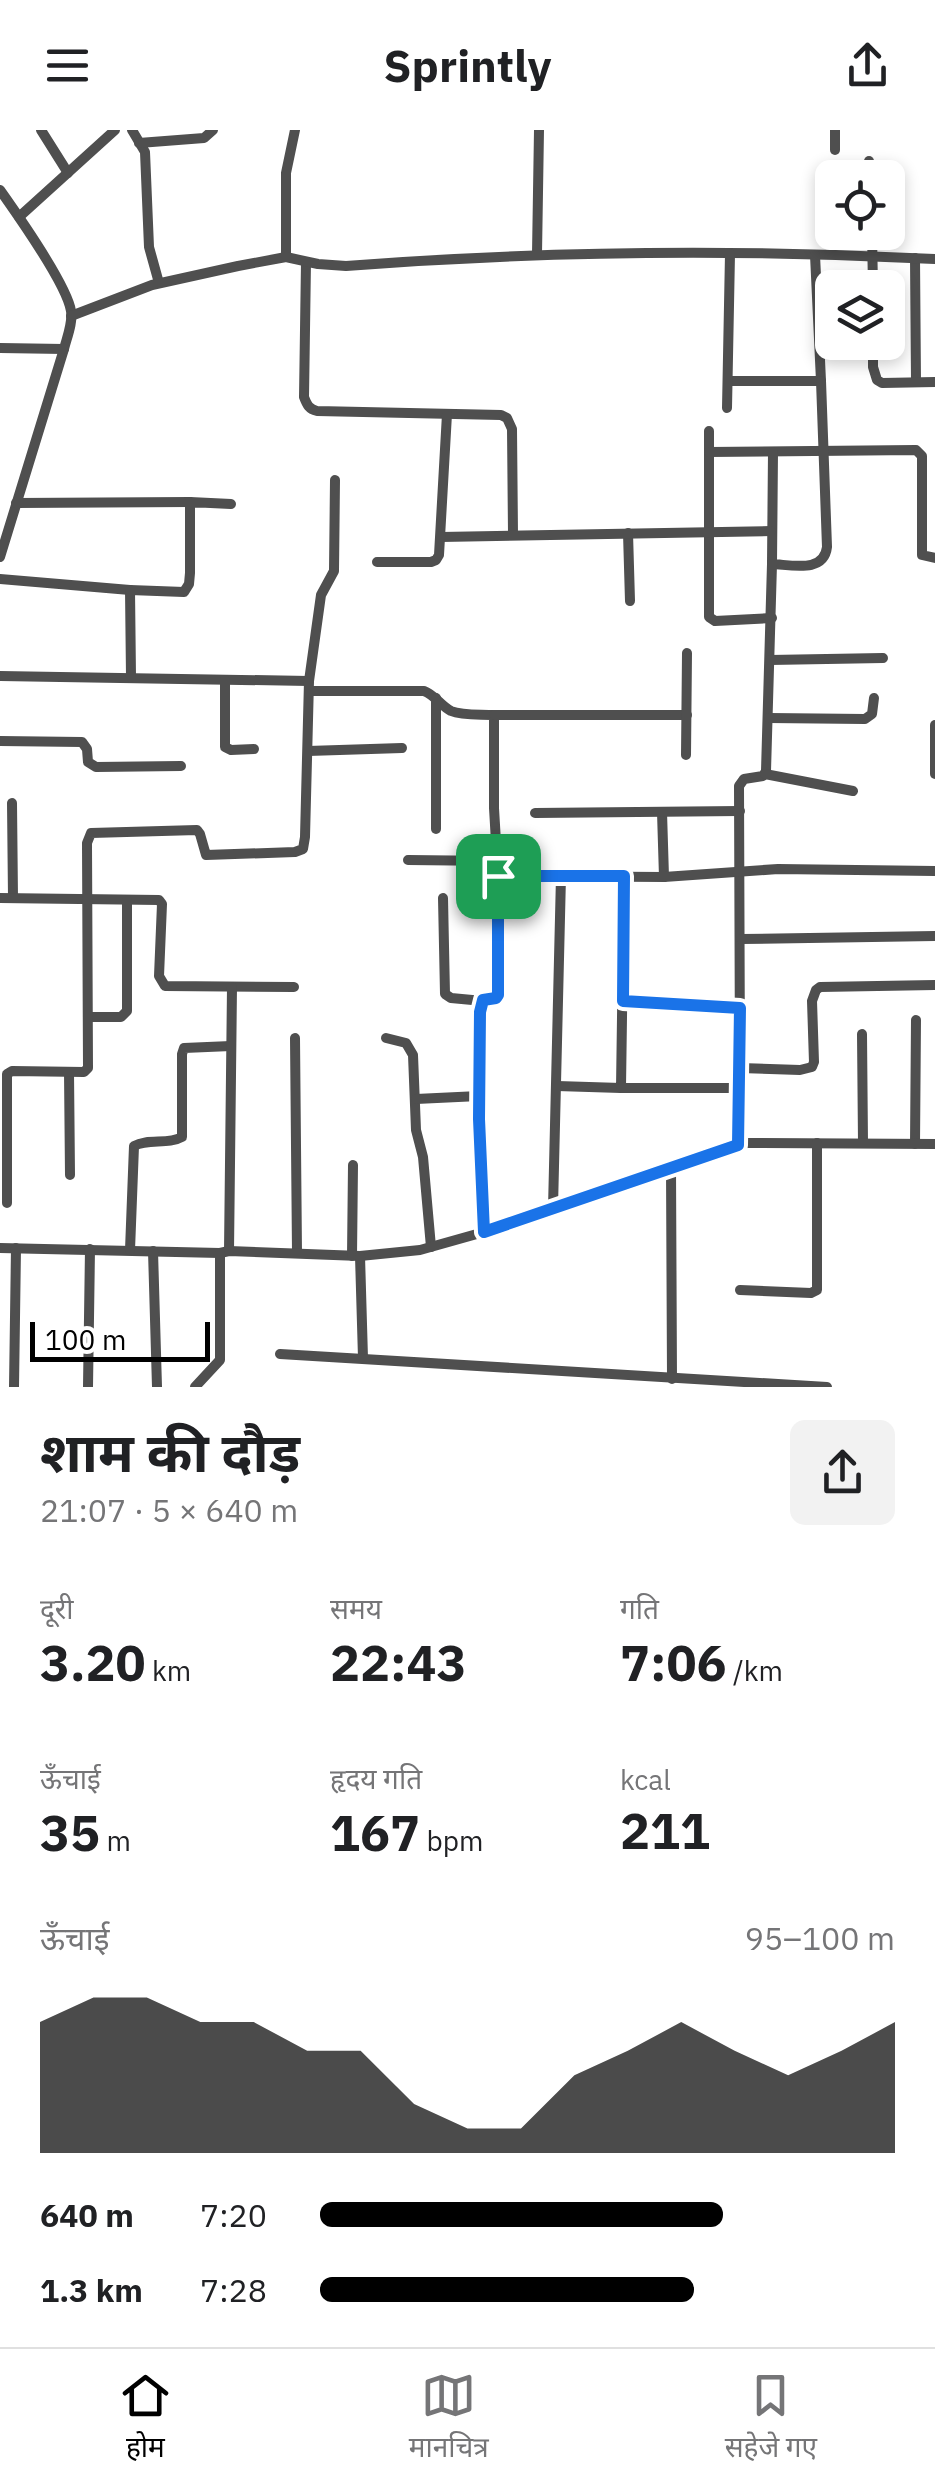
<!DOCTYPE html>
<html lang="hi">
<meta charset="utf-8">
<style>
:root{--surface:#fff;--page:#f2f2f2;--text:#202124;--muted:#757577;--line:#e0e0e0;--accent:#000}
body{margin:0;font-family:"IBM Plex Sans","Noto Sans Devanagari",sans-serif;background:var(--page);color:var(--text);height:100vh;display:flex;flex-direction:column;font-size:38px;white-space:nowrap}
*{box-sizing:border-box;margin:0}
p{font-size:32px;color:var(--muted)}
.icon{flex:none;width:55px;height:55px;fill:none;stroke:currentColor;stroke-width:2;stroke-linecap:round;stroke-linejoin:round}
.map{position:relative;height:1257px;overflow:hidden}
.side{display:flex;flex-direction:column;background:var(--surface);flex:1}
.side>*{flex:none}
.controls{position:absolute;left:815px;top:30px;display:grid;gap:20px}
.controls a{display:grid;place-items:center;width:90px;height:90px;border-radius:15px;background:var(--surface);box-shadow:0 5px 15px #0003;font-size:50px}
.scale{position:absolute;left:30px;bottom:25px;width:180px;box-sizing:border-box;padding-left:10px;border:5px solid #000;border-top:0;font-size:28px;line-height:35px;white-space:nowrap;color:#000;-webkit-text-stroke:8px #fff;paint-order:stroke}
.pin{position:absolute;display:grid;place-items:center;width:85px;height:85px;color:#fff;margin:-42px;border-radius:20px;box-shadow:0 5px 15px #0006}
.round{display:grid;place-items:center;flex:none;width:105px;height:105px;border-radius:15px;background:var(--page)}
.headline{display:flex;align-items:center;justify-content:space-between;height:170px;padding:0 40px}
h1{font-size:55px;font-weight:700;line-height:75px}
.stats{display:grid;grid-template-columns:repeat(3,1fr);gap:15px;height:170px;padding:10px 40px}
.stats div{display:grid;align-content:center}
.stats b{font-size:50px;font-weight:700}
.stats small{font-size:28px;font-weight:400}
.stats p{font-size:28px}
.chart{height:280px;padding:20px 40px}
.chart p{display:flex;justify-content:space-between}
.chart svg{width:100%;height:180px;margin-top:10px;fill:var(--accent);opacity:.7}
ul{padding:0 40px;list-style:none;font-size:32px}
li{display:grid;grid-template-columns:160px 120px 1fr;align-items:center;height:75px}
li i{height:25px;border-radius:12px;background:var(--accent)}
header{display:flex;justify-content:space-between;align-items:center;height:130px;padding:0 40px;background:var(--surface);font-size:45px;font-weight:700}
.tabs{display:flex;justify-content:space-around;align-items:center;height:140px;border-top:2px solid var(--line);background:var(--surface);font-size:28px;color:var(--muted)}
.tabs a{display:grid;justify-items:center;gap:5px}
.tabs .on{color:var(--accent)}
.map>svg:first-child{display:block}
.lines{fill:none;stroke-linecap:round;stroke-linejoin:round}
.minor{stroke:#4f4f4f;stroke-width:10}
.route-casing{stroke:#fff;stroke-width:20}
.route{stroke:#1a73e8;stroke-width:12}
</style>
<header><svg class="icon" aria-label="menu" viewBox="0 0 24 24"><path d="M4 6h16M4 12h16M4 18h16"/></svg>Sprintly<svg class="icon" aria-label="share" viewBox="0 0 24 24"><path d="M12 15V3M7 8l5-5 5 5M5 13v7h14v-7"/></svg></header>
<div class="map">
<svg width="935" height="1257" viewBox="0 0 935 1257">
<rect width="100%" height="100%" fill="#fff"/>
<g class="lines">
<g class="minor">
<path d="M 41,0 L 68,43"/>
<path d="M 132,0 L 145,22 L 149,117 L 159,153"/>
<path d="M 139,13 L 204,8 L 213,0"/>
<path d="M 835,20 L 835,0"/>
<path d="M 869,31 L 869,48"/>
<path d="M 0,60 C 17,84 67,155 71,181 C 73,193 67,207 64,219 L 0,427"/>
<path d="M 19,87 L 115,0"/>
<path d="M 872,102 L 873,158"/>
<path d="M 537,124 L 539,0"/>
<path d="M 286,127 L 286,43 L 295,0"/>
<path d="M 915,128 L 916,252"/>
<path d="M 306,132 L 304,267 C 307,275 309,279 317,281 L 501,285 L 507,288 L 512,299 L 513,404"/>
<path d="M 71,186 L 152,155 L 238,136 L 286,127 L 318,134 L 346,136 C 541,121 739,119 935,129"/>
<path d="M 873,212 L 873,237 L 877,250 L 882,253 L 935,252"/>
<path d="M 0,218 L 64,219"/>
<path d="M 728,251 L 821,251 L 815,125"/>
<path d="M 727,278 L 730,124"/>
<path d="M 709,301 L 709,487 L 715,491 L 772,488"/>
<path d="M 709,322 L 916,320 L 922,326 L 922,425 L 935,428"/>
<path d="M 773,322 L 772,434 C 793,435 824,443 827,417 L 821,251"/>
<path d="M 16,373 L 190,372"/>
<path d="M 628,403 L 630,471"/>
<path d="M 441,407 L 771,401"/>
<path d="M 377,432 L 431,432 L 436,430 L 439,425 L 447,284"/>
<path d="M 772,434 L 766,641 L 763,646 L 744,649 L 739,656 L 740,938 L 800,940 L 812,937 L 814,932 L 812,871 L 816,860 L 820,857 L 935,855"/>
<path d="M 0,449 L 130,460"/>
<path d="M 770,530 L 883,528"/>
<path d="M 0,546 L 309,551"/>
<path d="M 131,547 L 130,460 L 184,462 L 189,454 L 190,443 L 190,372 L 231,374"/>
<path d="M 225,550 L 225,617 L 231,620 L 254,619"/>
<path d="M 309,561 L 424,561 C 435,565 441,576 451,581 C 463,586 481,584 494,585 L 494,678 L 498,746"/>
<path d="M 436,568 L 436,699"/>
<path d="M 494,585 L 687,585"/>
<path d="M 769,588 L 865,589 L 872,584 L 874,568"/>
<path d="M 935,595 L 935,644"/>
<path d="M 0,611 L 82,612 L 87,619 L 88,632 L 96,637 L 181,636"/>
<path d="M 308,621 L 402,618"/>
<path d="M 686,625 L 687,523"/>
<path d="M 765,644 L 853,661"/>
<path d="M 12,673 L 13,768"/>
<path d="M 662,682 L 664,747"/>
<path d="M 535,683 L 740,681"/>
<path d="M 408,730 L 497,731"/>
<path d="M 0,768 L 159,770 L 162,774 L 159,846 L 165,856 L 294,857"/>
<path d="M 443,768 L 445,864 L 451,868 L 483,871"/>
<path d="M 741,809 L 935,806"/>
<path d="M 623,871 L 740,878"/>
<path d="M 88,887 L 121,887 L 127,881 L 127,770"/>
<path d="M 862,904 L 863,1013"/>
<path d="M 295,908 L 297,1123"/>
<path d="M 386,908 L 406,913 L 413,925 L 416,1000 L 423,1027 L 431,1117"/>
<path d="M 69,942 L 70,1045"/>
<path d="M 557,956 L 621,958 L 624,746"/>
<path d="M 621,958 L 740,958"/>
<path d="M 416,969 L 479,966"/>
<path d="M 915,1014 L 916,890"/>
<path d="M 738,1015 L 740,938"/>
<path d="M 671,1037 L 672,1249"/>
<path d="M 7,1073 L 7,944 L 12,941 L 84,942 L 88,938 L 87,713 L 91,703 L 197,700 L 200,704 L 206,725 L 295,722 L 303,719 L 305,707 L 309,551 L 321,465 L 334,441 L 335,350"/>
<path d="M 553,1078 L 561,746"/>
<path d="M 484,1102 L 479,989 L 479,882 L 483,871 L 495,868 L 498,865 L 498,746 L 664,747 L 778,739 L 935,741"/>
<path d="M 0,1118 L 220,1123 L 229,1121 L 360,1126 L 420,1120 L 484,1102 L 684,1032 L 747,1013 L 935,1014"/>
<path d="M 130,1120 L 134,1016 C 148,1008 168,1015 182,1007 L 182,924 L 184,918 L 231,916"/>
<path d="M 153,1121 L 157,1257"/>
<path d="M 229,1121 L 232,857"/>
<path d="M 352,1126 L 353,1035"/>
<path d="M 360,1126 L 363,1228"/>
<path d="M 740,1160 L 811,1163 L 817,1160 L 817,1013"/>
<path d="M 280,1224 L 827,1257"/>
<path d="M 14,1257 L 16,1118"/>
<path d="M 88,1257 L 90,1119"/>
<path d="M 195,1257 L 220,1230 L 220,1123"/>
</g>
</g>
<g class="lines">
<g class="route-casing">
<path id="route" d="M 498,746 L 624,746 L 623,871 L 740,878 L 738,1015 L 484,1102 L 479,989 L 480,882 L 483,870 L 496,868 L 498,865 Z"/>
</g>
<use href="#route" class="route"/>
</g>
</svg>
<div class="controls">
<a><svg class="icon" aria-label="locate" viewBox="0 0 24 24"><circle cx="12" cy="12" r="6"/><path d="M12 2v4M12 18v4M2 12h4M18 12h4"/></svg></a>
<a><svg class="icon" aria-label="layers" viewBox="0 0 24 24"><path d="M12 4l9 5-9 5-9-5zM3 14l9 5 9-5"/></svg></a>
</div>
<div class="scale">100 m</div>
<div class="pin" style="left:498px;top:746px;background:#1e9e55"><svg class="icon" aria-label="arrive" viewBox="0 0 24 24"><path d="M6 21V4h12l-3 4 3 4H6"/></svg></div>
</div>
<section class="side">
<div class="headline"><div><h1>शाम की दौड़</h1><p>21:07 · 5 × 640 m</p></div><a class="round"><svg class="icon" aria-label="share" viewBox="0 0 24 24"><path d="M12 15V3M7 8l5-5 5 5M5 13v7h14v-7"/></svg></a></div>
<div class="stats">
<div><p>दूरी</p><b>3.20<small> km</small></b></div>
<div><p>समय</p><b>22:43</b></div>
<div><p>गति</p><b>7:06<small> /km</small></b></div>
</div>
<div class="stats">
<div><p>ऊँचाई</p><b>35<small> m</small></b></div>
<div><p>हृदय गति</p><b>167<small> bpm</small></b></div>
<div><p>kcal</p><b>211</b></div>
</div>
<div class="chart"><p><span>ऊँचाई</span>95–100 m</p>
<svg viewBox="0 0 160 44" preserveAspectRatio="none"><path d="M0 44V12L10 6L20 6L30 12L40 12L50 19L60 19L70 32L80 38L90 38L100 25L110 19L120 12L130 19L140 25L150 19L160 12V44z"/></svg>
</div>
<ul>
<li><b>640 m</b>7:20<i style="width:70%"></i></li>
<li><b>1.3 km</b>7:28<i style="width:65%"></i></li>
</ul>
</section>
<nav class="tabs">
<a class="on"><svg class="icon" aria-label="home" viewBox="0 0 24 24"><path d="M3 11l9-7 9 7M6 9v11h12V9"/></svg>होम</a>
<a><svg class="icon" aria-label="map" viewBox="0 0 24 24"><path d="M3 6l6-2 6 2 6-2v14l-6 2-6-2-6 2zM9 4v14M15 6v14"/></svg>मानचित्र</a>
<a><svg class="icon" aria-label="saved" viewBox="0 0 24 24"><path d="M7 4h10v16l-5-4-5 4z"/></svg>सहेजे गए</a>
</nav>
